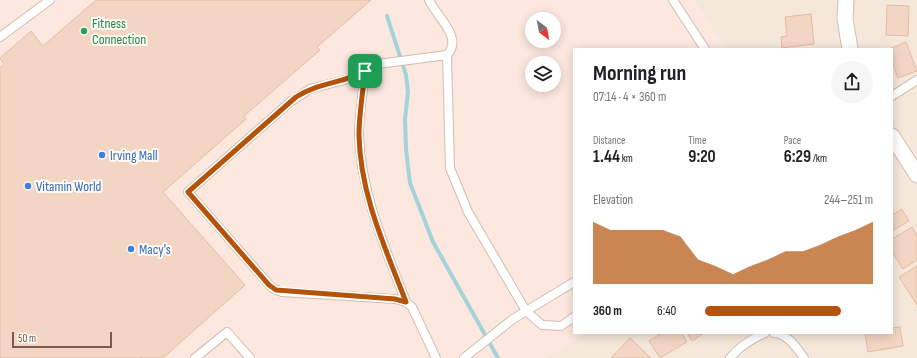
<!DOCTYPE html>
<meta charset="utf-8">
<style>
:root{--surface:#fff;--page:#f6f6f6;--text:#202124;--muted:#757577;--accent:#b45309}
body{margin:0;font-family:"Sofia Sans Condensed",sans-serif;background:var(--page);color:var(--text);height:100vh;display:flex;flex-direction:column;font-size:15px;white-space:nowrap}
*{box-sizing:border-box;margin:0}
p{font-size:13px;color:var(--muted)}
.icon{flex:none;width:22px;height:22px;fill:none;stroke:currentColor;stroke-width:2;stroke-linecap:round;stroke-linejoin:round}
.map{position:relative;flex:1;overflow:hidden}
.sheet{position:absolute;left:573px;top:48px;width:320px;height:286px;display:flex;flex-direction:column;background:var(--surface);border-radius:0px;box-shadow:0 2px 10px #0003}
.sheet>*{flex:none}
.needle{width:26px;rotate:148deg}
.tools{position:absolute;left:525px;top:12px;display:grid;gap:8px}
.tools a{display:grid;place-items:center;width:36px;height:36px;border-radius:50%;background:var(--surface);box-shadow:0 2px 10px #0003;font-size:20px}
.scale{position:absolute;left:12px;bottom:10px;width:100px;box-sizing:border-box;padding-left:4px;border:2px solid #7a5c4d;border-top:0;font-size:11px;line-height:14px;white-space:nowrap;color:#7a5c4d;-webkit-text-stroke:3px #fffaf3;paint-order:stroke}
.pin{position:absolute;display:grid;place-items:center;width:34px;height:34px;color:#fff;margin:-17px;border-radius:8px;box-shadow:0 2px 6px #0006}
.round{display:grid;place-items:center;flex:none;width:42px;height:42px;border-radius:21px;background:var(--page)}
.head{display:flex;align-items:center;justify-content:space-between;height:68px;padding:0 20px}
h1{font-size:22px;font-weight:700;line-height:30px}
.metrics{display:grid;grid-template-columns:repeat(3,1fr);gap:6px;height:68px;padding:4px 20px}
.metrics div{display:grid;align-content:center}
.metrics b{font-size:17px;font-weight:700}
.metrics small{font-size:11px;font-weight:400}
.metrics p{font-size:11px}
.chart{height:112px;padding:8px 20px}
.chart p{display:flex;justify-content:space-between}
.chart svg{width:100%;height:72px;margin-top:4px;fill:var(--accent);opacity:.7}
ul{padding:0 20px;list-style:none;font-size:13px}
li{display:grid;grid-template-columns:64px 48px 1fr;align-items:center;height:30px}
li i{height:10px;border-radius:5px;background:var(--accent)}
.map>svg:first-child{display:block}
.residential{fill:#f5e8da}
.commercial{fill:#fde8e0;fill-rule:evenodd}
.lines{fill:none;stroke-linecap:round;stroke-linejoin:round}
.stream{stroke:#a5d3da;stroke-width:4}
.building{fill:#f3d5c3;stroke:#e6bba3}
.service-casing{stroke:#d1beb0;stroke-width:10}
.minor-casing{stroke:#d1beb0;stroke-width:17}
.service{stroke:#fff;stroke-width:8}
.minor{stroke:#fff;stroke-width:15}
.route-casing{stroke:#fff;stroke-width:8}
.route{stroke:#b45309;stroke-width:5}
.leisure-dot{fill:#2e9e5b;stroke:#fffaf3;stroke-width:1.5}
.shop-dot{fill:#3f7fe0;stroke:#fffaf3;stroke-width:1.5}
.labels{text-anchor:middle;stroke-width:4;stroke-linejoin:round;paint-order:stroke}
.leisure-label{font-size:14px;fill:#27864d;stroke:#fffaf3;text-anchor:start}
.shop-label{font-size:14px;fill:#366cbe;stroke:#fffaf3;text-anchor:start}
</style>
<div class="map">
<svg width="917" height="358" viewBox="0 0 917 358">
<rect width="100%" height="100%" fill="#fdf6ec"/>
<path class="residential" d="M 694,0 L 917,0 L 917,358 L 544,358 L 587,333 L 892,333 L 892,49 L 725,49 Z"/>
<path class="commercial" d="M 0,0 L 694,0 L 725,49 L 574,49 L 574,333 L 587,333 L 544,358 L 0,358 ZM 532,19 L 554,19 L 554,41 L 532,41 ZM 532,63 L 554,63 L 554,85 L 532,85 Z"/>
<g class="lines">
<path class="stream" d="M 387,16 L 406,75 L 408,92 L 405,119 L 406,149 L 410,183 L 433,242 L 498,358"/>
</g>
<g class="building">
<path d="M 96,0 L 371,0 L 317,47 L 320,50 L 244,116 L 246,119 L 163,192 L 245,285 L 163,358 L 143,358 L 141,357 L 140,358 L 0,358 L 0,68 L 4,64 L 0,58 L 31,31 L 43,46 Z"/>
<path d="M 887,5 L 909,6 L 908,36 L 886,35 Z"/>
<path d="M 811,14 L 814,44 L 782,48 L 781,37 L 787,36 L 785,17 Z"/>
<path d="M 906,42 L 917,71 L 898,78 L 892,62 L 892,49 L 889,49 Z"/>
<path d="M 902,209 L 909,221 L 892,231 L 892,215 Z"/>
<path d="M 912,227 L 917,235 L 917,260 L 903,269 L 892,252 L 892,239 Z"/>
<path d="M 917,266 L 917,305 L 899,277 Z"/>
<path d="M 900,327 L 903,346 L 868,352 L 865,333 L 892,333 L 892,328 Z"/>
<path d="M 660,333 L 682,333 L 687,342 L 660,358 L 649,341 L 660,334 Z"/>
<path d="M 687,333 L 704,333 L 692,341 Z"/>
<path d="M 630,338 L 651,358 L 611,358 Z"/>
</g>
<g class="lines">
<g class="service-casing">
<g id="service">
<path d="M 429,0 C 436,16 464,38 447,55 L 378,64 L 348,79 L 310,89 L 290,102 L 188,192 L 272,288 L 282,292 L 395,299 L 406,302 L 412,307 L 436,358"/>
<path d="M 673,0 L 705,49"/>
<path d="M 0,37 L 50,0"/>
<path d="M 447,55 L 450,168 L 468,212 L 526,311 L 542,325 L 561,326 L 574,317"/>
<path d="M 365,71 C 363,92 359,114 359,135 C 361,194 385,247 406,302"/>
<path d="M 892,96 L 917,80"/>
<path d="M 774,333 C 788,334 796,347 804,358"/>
<path d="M 195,358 L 227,332 L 250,358"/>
<path d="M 464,358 L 513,319 L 574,282"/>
<path d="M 730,358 C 740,346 751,339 765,333"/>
</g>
</g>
<g class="minor-casing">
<g id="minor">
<path d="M 846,0 L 845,19 L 850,49"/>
<path d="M 892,136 L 917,175"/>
</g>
</g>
<use href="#service" class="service"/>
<use href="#minor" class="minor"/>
</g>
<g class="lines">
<g class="route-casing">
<path id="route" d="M 365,71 C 363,92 359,114 359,135 C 360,194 385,247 406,302 L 395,299 L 276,290 L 269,285 L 188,192 L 296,97 C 319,82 342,84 365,71 Z"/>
</g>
<use href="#route" class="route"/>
</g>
<circle class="leisure-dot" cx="84" cy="31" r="4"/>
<g class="shop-dot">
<circle cx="102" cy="155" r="4"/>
<circle cx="28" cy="186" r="4"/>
<circle cx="131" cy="249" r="4"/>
</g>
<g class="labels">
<g class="leisure-label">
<text x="92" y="28">Fitness<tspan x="92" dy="16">Connection</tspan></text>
</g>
<g class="shop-label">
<text x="110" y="160">Irving Mall</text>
<text x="36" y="191">Vitamin World</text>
<text x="139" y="254">Macy's</text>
</g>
</g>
</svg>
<div class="tools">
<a><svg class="needle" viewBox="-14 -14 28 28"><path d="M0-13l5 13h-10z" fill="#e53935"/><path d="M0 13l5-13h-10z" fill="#757577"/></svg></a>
<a><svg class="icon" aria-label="layers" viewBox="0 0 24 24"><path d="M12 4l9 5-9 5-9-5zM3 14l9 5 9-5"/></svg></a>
</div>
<div class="scale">50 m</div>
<div class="pin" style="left:365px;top:71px;background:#1e9e55"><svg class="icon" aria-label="arrive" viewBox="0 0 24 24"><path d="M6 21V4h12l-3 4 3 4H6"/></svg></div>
<section class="sheet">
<div class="head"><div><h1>Morning run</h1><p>07:14 · 4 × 360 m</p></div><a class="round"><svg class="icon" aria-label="share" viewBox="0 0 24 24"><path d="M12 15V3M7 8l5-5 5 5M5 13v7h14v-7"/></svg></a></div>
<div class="metrics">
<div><p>Distance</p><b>1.44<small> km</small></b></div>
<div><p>Time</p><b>9:20</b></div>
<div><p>Pace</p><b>6:29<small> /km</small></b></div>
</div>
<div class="chart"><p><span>Elevation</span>244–251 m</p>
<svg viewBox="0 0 160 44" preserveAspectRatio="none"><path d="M0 44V6L10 11L20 11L30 11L40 11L50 15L60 29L70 33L80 38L90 33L100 29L110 24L120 24L130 20L140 15L150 11L160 6V44z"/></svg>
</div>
<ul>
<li><b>360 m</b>6:40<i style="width:81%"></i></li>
</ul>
</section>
</div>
